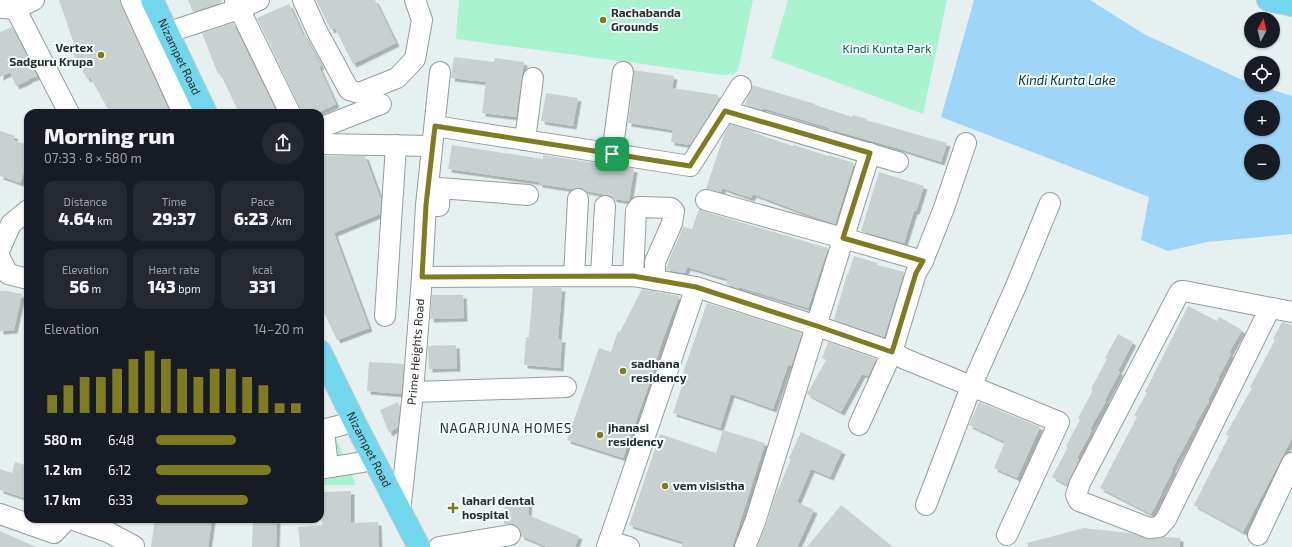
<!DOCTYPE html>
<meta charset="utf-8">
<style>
:root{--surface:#171b24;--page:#242831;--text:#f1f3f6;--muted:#9ea1a6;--accent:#7e7b21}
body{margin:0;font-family:"Exo 2",sans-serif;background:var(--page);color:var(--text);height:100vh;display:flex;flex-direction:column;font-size:15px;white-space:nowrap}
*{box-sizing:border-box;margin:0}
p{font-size:13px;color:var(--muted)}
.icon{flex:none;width:22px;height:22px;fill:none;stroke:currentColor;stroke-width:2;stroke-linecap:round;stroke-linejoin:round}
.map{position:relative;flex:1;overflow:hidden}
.drawer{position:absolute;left:24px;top:109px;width:300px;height:414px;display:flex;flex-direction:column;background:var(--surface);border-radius:12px;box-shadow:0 1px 3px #0004}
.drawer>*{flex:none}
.needle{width:26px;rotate:7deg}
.fabs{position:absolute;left:1244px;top:12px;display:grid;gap:8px}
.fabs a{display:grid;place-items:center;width:36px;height:36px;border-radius:50%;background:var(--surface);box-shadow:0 1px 3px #0004;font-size:20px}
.pin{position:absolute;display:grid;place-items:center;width:34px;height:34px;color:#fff;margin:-17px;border-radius:8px;box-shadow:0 2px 6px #0006}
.round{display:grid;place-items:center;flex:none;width:42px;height:42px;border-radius:21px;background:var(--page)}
.summary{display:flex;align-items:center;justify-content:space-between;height:68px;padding:0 20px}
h1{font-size:22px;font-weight:800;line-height:30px}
.figures{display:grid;grid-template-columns:repeat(3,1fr);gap:6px;height:68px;padding:4px 20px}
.figures div{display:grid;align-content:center;border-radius:10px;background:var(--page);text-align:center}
.figures b{font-size:17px;font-weight:800}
.figures small{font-size:11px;font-weight:400}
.figures p{font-size:11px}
.chart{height:112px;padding:8px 20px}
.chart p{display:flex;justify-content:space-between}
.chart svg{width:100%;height:72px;margin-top:4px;stroke:var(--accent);stroke-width:6}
ul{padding:0 20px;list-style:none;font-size:13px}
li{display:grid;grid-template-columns:64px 48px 1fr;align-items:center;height:30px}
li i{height:10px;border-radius:5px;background:var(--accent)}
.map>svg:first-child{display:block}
.green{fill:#aaf3d0}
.water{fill:#9fd5f9;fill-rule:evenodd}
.building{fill:#c8d1cf;filter:url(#shadow)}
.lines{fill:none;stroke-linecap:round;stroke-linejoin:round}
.minor-casing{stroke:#949d9e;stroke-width:22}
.major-casing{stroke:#cccdcd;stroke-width:24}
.minor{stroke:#fff;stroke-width:20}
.major{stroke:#72d7ec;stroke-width:22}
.route-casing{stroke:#fff;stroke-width:8}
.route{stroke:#7e7b21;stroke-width:5}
.poi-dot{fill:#7e7b21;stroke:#f4fefe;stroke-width:1.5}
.labels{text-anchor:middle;stroke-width:4;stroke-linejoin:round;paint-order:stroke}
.poi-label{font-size:12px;font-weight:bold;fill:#2a2d2d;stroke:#f4fefe;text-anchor:start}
.park-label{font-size:12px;fill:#005e40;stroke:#f4fefe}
.street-label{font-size:12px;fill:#2a2d2d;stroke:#f4fefe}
.water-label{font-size:13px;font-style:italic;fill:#033047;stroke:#f4fefe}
.neighbourhood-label{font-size:13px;letter-spacing:1px;fill:#2a2d2d;stroke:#f4fefe}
</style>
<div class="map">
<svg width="1292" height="547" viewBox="0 0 1292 547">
<defs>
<filter id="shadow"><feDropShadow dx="3.5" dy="3.5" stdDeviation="0" flood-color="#0004"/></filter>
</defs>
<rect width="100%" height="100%" fill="#e7f0f1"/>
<g class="green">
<path d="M 459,0 L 753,0 L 738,71 L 733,74 L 723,75 L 456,39 Z"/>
<path d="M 788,0 L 947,0 L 923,114 L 771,58 Z"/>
<path d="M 320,421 L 329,421 L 356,485 L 320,485 Z"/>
<path d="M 274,519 L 315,519 L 315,522 Z"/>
</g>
<path class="water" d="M 974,0 L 1090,0 L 1144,34 L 1240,79 L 1251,83 L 1251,85 L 1258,85 L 1292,96 L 1292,234 L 1207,242 L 1168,251 L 1141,240 L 1149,197 L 941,117 ZM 1251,107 L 1273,107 L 1273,129 L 1251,129 ZM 1251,151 L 1273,151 L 1273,173 L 1251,173 Z"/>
<g class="building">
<path d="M 59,0 L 120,0 L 121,5 L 170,113 L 110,113 L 90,77 L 87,79 L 72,52 L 76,50 Z"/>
<path d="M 188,0 L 221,0 L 222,2 L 193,12 Z"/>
<path d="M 316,0 L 375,0 L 396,43 L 353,64 L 335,28 L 331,30 Z"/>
<path d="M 289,4 L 303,35 L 304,35 L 321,66 L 319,67 L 336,104 L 317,113 L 301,113 L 300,108 L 257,18 Z"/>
<path d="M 233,23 L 277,113 L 239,113 L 220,73 L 218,74 L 202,33 Z"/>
<path d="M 12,27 L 37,76 L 29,79 L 29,80 L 16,86 L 10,72 L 0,77 L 0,32 Z"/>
<path d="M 454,57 L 494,62 L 495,58 L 524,62 L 516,117 L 482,113 L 486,82 L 451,78 Z"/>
<path d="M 634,70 L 674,76 L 672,88 L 718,95 L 717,102 L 690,145 L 671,142 L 673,130 L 628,123 Z"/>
<path d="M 752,85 L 815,104 L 815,105 L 852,117 L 853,115 L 867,119 L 866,120 L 947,143 L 941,162 L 897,148 L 829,129 L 830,128 L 763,108 L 762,110 L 745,105 Z"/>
<path d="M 546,93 L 578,98 L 573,126 L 541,121 Z"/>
<path d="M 730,124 L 755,132 L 755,133 L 793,146 L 794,145 L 828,156 L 828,155 L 854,163 L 835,224 L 809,215 L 753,194 L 751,198 L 722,188 L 721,192 L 706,189 L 724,135 Z"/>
<path d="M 0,131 L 15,136 L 13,140 L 28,145 L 28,161 L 20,183 L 0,176 Z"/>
<path d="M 452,145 L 543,159 L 543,155 L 634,169 L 629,201 L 614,199 L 611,196 L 606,195 L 602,195 L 602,194 L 586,191 L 579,188 L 572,189 L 539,184 L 539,182 L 448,169 Z"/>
<path d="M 320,156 L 365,156 L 381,200 L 380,214 L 334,233 L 369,328 L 337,340 L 320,304 Z"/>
<path d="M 879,172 L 924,186 L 916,211 L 914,211 L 904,243 L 861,231 Z"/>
<path d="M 699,209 L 703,211 L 828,248 L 808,308 L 739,287 L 739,289 L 726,284 L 727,279 L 687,267 L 685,273 L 666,270 L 669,260 L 683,227 L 692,229 Z"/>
<path d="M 854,256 L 877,263 L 877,265 L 904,272 L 884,337 L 834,320 L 847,274 L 848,275 Z"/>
<path d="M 533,288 L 562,288 L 558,339 L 562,339 L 560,368 L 524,365 L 526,337 L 529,337 Z"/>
<path d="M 642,289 L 679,296 L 663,339 L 654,366 L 655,367 L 623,458 L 567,440 L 599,348 L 611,352 L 618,331 L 620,332 Z"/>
<path d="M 0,291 L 7,291 L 22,294 L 14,330 L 0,331 Z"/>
<path d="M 432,295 L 463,295 L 464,318 L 430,319 Z"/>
<path d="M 707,303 L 802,333 L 791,366 L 788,365 L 773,409 L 731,394 L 720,428 L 673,413 L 686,374 L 683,373 Z"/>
<path d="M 1188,306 L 1217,321 L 1219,317 L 1242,330 L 1229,353 L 1231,354 L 1218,378 L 1219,379 L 1208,400 L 1209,401 L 1195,425 L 1196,425 L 1172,469 L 1173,470 L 1161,493 L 1162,493 L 1151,514 L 1100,488 L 1137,417 L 1134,415 L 1147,393 L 1145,392 Z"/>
<path d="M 1282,322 L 1292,325 L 1292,438 L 1243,532 L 1194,505 L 1229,436 L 1226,434 L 1252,388 L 1250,387 L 1275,340 L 1273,339 Z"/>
<path d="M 1118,334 L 1133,342 L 1118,371 L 1120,372 L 1105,400 L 1106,401 L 1090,429 L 1092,430 L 1077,458 L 1079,459 L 1067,485 L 1052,477 L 1068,447 L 1066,446 L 1080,420 L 1078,418 L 1093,390 L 1091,389 L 1107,359 L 1105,358 Z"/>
<path d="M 828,342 L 876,359 L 868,376 L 862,374 L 841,412 L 807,394 L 826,360 L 822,358 Z"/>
<path d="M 456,345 L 457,368 L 429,369 L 428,346 Z"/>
<path d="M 369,362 L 404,364 L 401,394 L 367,391 Z"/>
<path d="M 398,402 L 400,407 L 398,427 L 389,433 L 380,410 Z"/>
<path d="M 979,402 L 1040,427 L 1017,478 L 994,468 L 1005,442 L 969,425 Z"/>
<path d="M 723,430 L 765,443 L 732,547 L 682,547 L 683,542 L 629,525 L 660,434 L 716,453 Z"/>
<path d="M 801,432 L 842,451 L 830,477 L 811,469 L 797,502 L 814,510 L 797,547 L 757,547 L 766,525 L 776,494 L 791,459 L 789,458 Z"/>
<path d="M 15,462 L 28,466 L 28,499 L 0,490 L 0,469 L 12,473 Z"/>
<path d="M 351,491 L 351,523 L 378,522 L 379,547 L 300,547 L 298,527 L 322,525 L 322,492 Z"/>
<path d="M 505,497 L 529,499 L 528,515 L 579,536 L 575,547 L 548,547 L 521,536 L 519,528 L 514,524 L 504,524 Z"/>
<path d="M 841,505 L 893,547 L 807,547 Z"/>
<path d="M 155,519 L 212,519 L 208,547 L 151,547 Z"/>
<path d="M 253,520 L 277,520 L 276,547 L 252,547 Z"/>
<path d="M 1084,528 L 1129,533 L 1150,539 L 1160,538 L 1164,537 L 1180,538 L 1180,547 L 1028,547 L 1027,543 Z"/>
<path d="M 0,531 L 36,547 L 0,547 Z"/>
</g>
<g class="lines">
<g class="minor-casing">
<g id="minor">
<path d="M 11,0 L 69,113"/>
<path d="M 131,0 L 183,113"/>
<path d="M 235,0 L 290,113"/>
<path d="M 303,0 L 317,31 L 349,90 L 359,93 L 397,78 L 415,59 L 422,20 L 415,0"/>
<path d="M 2,8 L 15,9 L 34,0"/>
<path d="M 154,37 L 239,9 L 259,0"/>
<path d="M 725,111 L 898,162"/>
<path d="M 435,126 L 690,166 L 741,86"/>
<path d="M 320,128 L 381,104"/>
<path d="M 525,140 L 533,78"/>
<path d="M 320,144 L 432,146"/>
<path d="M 612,154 L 623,72"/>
<path d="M 706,200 L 843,238 L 923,261"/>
<path d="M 432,206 L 439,206 L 440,188 L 528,195"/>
<path d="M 0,249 L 11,224 L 28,210"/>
<path d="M 0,258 L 8,274 L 28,279"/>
<path d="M 574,276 L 578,199"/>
<path d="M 601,276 L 605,206"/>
<path d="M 633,276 L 636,211 L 639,207 L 671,208 L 674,211 L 672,223 L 655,262 L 655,280"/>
<path d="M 422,277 L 633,276 L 696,287 L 817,326 L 892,352 L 905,359 L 1059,422 L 1007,535"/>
<path d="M 1270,308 L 1166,519 L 1159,527 L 1149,528 L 1079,501 L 1076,495 L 1080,483 L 1179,293 L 1181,291 L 1184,291 L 1292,312"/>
<path d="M 385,316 L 396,145"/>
<path d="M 413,392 L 566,387"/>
<path d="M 859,425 L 892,352 L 916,273 L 923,261 L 944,208 L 966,143"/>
<path d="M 328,467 L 324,431 L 326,429 L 342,425"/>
<path d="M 320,469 L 363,462"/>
<path d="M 926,505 L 971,387 L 1016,286 L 1050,203"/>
<path id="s1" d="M 400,512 L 413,392 L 422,277 L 426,205 L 440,72"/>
<path d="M 0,514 L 54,533 L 67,519"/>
<path d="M 71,519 L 108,532 L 134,546 L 134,547"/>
<path d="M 1258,535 L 1292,463"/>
<path d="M 609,541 L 629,547"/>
<path d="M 439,547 L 510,535"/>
<path d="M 607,547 L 696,287"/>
<path d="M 745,547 L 755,522 L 870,153"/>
</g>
</g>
<g class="major-casing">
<g id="major">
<path id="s2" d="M 152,0 L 206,113"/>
<path d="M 1268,0 L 1292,5"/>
<path id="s3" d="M 320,351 L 356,425 L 419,547"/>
</g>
</g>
<use href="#minor" class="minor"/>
<use href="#major" class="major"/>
</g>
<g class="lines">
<g class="route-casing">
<path id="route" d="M 725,111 L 870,153 L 843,238 L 923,261 L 916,273 L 892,352 L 817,326 L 696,287 L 633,276 L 422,277 L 426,205 L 435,126 L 690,166 Z"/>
</g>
<use href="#route" class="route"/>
</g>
<g class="poi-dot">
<circle cx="603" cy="20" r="4"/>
<circle cx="101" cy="55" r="4"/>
<circle cx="623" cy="371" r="4"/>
<circle cx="600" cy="435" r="4"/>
<circle cx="665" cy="486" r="4"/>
<path d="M451 502h4v4h4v4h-4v4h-4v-4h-4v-4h4z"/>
</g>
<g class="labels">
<g class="poi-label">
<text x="611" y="17">Rachabanda<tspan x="611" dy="14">Grounds</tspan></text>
<text x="93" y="52" text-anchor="end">Vertex<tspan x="93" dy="14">Sadguru Krupa</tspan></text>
<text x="631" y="368">sadhana<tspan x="631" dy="14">residency</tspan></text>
<text x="608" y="432">jhanasi<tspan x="608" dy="14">residency</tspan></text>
<text x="673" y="490">vem visistha</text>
<text x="462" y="505">lahari dental<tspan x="462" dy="14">hospital</tspan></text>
</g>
<g class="park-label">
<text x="887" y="53">Kindi Kunta Park</text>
</g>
<g class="street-label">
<text dy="4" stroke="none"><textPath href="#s2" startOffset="63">Nizampet Road</textPath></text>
<text dy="4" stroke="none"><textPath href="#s1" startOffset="161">Prime Heights Road</textPath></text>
<text dy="4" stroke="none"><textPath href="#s3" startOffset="110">Nizampet Road</textPath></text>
</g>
<g class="water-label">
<text x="1067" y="85">Kindi Kunta Lake</text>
</g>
<g class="neighbourhood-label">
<text x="506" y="433">NAGARJUNA HOMES</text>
</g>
</g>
</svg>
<div class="fabs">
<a><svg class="needle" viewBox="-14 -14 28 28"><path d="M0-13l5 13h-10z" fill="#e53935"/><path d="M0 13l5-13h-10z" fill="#9ea1a6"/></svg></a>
<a><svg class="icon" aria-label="locate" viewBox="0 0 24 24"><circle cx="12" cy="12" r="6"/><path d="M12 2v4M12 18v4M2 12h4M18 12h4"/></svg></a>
<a>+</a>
<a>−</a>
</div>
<div class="pin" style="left:612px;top:154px;background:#1e9e55"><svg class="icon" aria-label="arrive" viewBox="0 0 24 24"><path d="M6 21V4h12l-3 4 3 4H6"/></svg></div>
<section class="drawer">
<div class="summary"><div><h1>Morning run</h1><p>07:33 · 8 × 580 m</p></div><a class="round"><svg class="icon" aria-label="share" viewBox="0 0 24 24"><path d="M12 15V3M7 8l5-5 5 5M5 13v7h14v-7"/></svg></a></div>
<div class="figures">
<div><p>Distance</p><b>4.64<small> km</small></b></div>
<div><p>Time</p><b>29:37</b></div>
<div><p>Pace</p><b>6:23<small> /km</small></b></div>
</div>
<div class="figures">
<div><p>Elevation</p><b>56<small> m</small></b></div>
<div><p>Heart rate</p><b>143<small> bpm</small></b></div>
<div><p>kcal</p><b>331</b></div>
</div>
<div class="chart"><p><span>Elevation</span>14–20 m</p>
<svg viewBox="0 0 160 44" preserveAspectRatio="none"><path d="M5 44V33M15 44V27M25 44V22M35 44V22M45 44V17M55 44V11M65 44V6M75 44V11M85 44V17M95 44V22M105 44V17M115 44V17M125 44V22M135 44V27M145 44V38M155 44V38"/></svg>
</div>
<ul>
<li><b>580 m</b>6:48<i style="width:54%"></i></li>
<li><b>1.2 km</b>6:12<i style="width:78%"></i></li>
<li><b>1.7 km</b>6:33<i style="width:62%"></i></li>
</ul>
</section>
</div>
